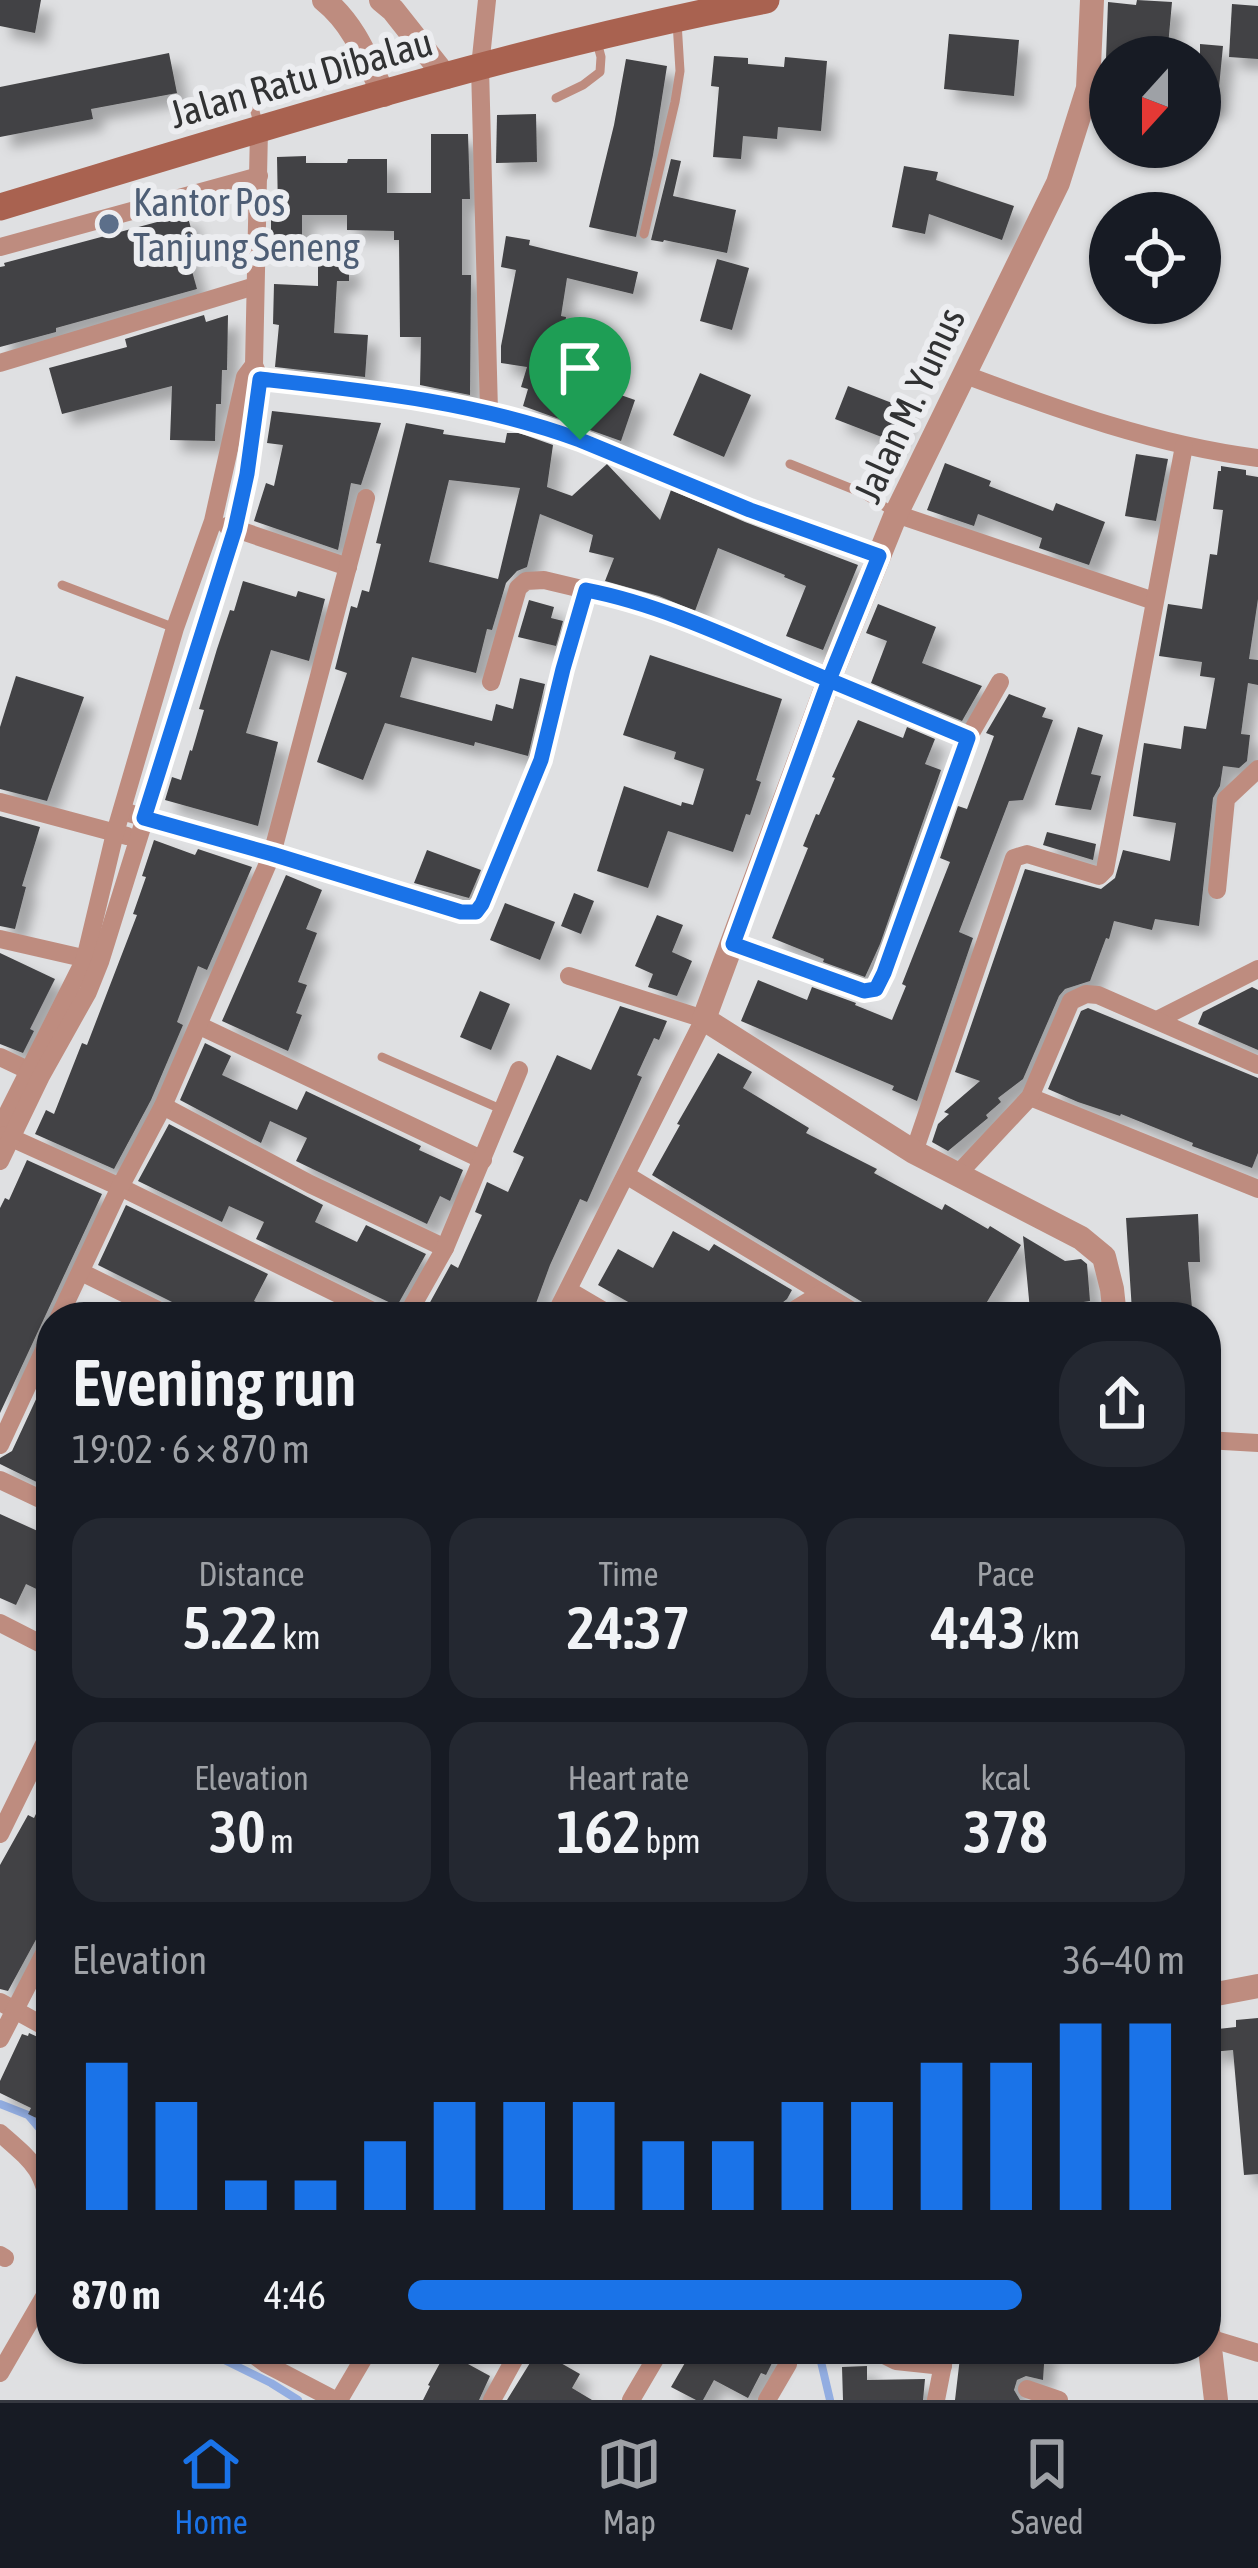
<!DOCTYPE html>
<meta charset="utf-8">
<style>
:root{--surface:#171b24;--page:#242831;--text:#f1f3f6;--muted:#9ea1a6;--line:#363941;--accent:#1a73e8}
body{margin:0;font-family:"Asap Condensed",sans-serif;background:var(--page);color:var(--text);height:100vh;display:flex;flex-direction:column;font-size:45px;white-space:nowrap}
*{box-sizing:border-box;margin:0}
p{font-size:39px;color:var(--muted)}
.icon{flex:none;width:66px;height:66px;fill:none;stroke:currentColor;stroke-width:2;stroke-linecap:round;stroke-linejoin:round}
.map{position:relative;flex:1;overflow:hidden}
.details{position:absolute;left:36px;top:1302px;width:1185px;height:1062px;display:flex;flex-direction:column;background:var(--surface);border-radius:48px;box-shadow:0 3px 9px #0004}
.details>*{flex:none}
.needle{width:78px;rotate:201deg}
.tools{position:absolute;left:1089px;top:36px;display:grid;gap:24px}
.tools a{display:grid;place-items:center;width:132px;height:132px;border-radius:50%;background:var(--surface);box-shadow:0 3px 9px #0004;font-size:60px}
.pin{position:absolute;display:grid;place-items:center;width:102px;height:102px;color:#fff;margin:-123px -51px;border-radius:50% 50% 50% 0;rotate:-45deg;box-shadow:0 0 12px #0007}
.pin .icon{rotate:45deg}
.round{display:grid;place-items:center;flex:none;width:126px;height:126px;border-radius:48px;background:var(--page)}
.headline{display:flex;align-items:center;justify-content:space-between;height:204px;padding:0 36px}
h1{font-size:66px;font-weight:600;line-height:90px}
.metrics{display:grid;grid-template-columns:repeat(3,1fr);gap:18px;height:204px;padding:12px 36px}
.metrics div{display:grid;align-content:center;border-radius:30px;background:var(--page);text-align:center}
.metrics b{font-size:60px;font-weight:600}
.metrics small{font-size:33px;font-weight:400}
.metrics p{font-size:33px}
.chart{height:336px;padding:24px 36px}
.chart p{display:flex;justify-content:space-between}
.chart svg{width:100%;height:216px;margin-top:12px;stroke:var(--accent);stroke-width:6}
ul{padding:0 36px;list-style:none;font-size:39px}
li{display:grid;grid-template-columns:192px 144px 1fr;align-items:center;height:90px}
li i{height:30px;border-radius:15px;background:var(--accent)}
.tabs{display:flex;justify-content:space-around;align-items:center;height:168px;border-top:3px solid var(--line);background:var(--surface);font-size:33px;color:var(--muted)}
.tabs a{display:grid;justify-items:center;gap:6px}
.tabs .current{color:var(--accent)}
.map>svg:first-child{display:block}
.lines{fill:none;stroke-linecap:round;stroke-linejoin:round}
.stream{stroke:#92ade1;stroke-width:8}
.building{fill:#424244;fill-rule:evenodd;filter:url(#shadow)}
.service{stroke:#be8c7f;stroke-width:9}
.minor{stroke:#be8c7f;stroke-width:18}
.tertiary{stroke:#be8c7f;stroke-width:24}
.secondary{stroke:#a96250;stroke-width:27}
.route-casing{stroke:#fff;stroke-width:24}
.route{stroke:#1a73e8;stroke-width:15}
.service-dot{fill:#5c6f8a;stroke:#ecedf0;stroke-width:4.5}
.labels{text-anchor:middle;stroke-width:12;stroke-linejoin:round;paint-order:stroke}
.street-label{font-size:39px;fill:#313233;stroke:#ecedf0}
.service-label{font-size:39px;fill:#4e5e75;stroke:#ecedf0;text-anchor:start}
</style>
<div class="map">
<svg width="1258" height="2400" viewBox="0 0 1258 2400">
<defs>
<filter id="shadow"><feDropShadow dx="11" dy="11" stdDeviation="6" flood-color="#0004"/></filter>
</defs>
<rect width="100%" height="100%" fill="#dfe0e2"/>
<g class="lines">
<g class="stream">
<path d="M 0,2104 L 28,2115 L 51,2142"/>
<path d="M 202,2349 L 271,2383 L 298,2400"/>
<path d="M 818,2349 L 830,2400"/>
</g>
</g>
<g class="building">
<path d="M 0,0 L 41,0 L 35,33 L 0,26 Z"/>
<path d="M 1137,0 L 1172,2 L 1167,57 L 1110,57 L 1110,88 L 1105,87 L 1108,2 L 1136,5 Z"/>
<path d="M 1232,4 L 1258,6 L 1258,59 L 1229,57 Z"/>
<path d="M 949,34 L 1019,40 L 1014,96 L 944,89 Z"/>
<path d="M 1200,44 L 1223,46 L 1217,108 L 1200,107 Z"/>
<path d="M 169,53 L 177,93 L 91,109 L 93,119 L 0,137 L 0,87 Z"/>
<path d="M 714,56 L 748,58 L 748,64 L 784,67 L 785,57 L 827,61 L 821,131 L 778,127 L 777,139 L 743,136 L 741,159 L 713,157 L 719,87 L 711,86 Z"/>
<path d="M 626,59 L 667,66 L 653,155 L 636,237 L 589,227 L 614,125 Z"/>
<path d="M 536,114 L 537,162 L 496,163 L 497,115 Z"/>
<path d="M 431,134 L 468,134 L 470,199 L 462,199 L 462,275 L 471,275 L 470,395 L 420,385 L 421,337 L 400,337 L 399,240 L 394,240 L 394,231 L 347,230 L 347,215 L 302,215 L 302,240 L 271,240 L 271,211 L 278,211 L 277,157 L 306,156 L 306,163 L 347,163 L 348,159 L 387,159 L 387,193 L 431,193 Z"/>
<path d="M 671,159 L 681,161 L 673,196 L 736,210 L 727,253 L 664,240 L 663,242 L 651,240 Z"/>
<path d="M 904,166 L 938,172 L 936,180 L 1014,206 L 1002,240 L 929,214 L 925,234 L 892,227 Z"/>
<path d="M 187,214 L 195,243 L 185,246 L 197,289 L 56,328 L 56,332 L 0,347 L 0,267 L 5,266 L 4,263 Z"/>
<path d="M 506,236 L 530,240 L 529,245 L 638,272 L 633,294 L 567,278 L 561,316 L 566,317 L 558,369 L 599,383 L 598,387 L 635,400 L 621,441 L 523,406 L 528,389 L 521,387 L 527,367 L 501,363 L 501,346 L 516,270 L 501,267 Z"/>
<path d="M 717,259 L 749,268 L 732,330 L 700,321 Z"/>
<path d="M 318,262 L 349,262 L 349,281 L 337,281 L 334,333 L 368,335 L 365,377 L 275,367 L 279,325 L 273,324 L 274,284 L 318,286 Z"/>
<path d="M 204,315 L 206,322 L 228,315 L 227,370 L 222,370 L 221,404 L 216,404 L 215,441 L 170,440 L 172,386 L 62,414 L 49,368 L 127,347 L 125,339 Z"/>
<path d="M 700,373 L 751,395 L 724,457 L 673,435 Z"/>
<path d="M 848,386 L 905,408 L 892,441 L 835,419 Z"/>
<path d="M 272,411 L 381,423 L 361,485 L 351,483 L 338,550 L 254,521 L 266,483 L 274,486 L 283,445 L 267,443 Z"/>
<path d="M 406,423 L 444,430 L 443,434 L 505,443 L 507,433 L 519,433 L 553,445 L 547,487 L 572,496 L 607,464 L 660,520 L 671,490 L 745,522 L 858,565 L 823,650 L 786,636 L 806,586 L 784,577 L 785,575 L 718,548 L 695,611 L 659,596 L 605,581 L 614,558 L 589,552 L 593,535 L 540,514 L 527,567 L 517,571 L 506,583 L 492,630 L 487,629 L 476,673 L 412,657 L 400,697 L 492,721 L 496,704 L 513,709 L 520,678 L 545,684 L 528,756 L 475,742 L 474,746 L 385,723 L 363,780 L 317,762 L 347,673 L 335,669 L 351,606 L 357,608 L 362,590 L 369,592 L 381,544 L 376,543 ZM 449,480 L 520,488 L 498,579 L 429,562 Z"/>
<path d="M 1136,454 L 1168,459 L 1156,521 L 1125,516 Z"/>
<path d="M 945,463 L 991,481 L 989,486 L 1053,511 L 1056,503 L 1105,522 L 1089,565 L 1039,548 L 1042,538 L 978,514 L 974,526 L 927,510 Z"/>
<path d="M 1221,466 L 1246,470 L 1246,475 L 1258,477 L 1258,599 L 1249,659 L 1258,660 L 1258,685 L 1248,683 L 1241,734 L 1250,735 L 1247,761 L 1239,768 L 1223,766 L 1220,786 L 1213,798 L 1199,926 L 1155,919 L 1152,930 L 1114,921 L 1109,939 L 1106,938 L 1090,981 L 1065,989 L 1059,996 L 1023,1079 L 998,1098 L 1001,1102 L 986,1115 L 988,1118 L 948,1151 L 932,1142 L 938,1124 L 949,1114 L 944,1112 L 980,1081 L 955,1072 L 1025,869 L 1101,889 L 1115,878 L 1123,850 L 1170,861 L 1176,823 L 1133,816 L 1144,743 L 1181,749 L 1184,726 L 1206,729 L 1215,678 L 1200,676 L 1202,662 L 1159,656 L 1168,604 L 1202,609 L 1210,554 L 1217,555 L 1223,510 L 1213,509 L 1218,471 L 1221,471 Z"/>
<path d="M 243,581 L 296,597 L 298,591 L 325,599 L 309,661 L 271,650 L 246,733 L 278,742 L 258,826 L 165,800 L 172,777 L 181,780 L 190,750 L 192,751 L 204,710 L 199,709 L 217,649 L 230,610 L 234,611 Z"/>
<path d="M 529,600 L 554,607 L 551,618 L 563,621 L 556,646 L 518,637 Z"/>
<path d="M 878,604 L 936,627 L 922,663 L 982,686 L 962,721 L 871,683 L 887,641 L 866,633 Z"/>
<path d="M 650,655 L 782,699 L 756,780 L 761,782 L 750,815 L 746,814 L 733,852 L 668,831 L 648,888 L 597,871 L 624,786 L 681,806 L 682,802 L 693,805 L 704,769 L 674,759 L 676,752 L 623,735 Z"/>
<path d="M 16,676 L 84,697 L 47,801 L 0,789 L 0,727 Z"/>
<path d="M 1009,694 L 1046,708 L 1042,717 L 1053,720 L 1023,800 L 1009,801 L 959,932 L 973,938 L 917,1101 L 892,1090 L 894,1086 L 741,1021 L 758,980 L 807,1000 L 812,987 L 856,1003 L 855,1005 L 892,1020 L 906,986 L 902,984 L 950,862 L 940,858 L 958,806 L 967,809 L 994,736 L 986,733 Z"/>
<path d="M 858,720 L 903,738 L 907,727 L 935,739 L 925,764 L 941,770 L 880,944 L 865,977 L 823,962 L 824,959 L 772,938 L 808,848 L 803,846 L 816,814 L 819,815 L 835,778 L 832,777 Z"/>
<path d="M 1078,727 L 1103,735 L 1091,774 L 1101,776 L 1091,810 L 1055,805 Z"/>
<path d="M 0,816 L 40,827 L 22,886 L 26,887 L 15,929 L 0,926 Z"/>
<path d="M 1047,832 L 1096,844 L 1093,860 L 1043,845 Z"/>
<path d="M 154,840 L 195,855 L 198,849 L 252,867 L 207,970 L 198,966 L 177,1022 L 183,1025 L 151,1100 L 114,1169 L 35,1134 L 46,1110 L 54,1114 L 82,1043 L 87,1045 L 137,915 L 133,914 L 146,877 L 142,876 Z"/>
<path d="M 427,850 L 481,870 L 469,898 L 414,883 Z"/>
<path d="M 286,875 L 322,890 L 306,929 L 317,933 L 298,982 L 307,985 L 296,1013 L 302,1015 L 288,1051 L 222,1021 Z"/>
<path d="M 574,893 L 594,901 L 581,934 L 561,926 Z"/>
<path d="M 505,903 L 555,922 L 540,960 L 490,940 Z"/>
<path d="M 657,915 L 683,925 L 672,952 L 692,961 L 677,996 L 648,987 L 653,974 L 635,966 Z"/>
<path d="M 0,953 L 55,979 L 30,1029 L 34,1031 L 23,1053 L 0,1044 Z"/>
<path d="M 1252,987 L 1258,990 L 1258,1050 L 1198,1024 L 1203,1012 Z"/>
<path d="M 480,991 L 510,1004 L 491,1050 L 460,1037 Z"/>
<path d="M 620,1006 L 667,1021 L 659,1040 L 654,1038 L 637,1075 L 642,1077 L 587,1202 L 580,1199 L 550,1265 L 531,1317 L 422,1317 L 451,1264 L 458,1268 L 482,1215 L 475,1212 L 487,1182 L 508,1192 L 524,1157 L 513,1152 L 557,1055 L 591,1070 Z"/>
<path d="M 1088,1008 L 1258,1078 L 1258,1153 L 1252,1168 L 1192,1146 L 1193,1143 L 1121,1114 L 1120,1116 L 1078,1102 L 1048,1089 L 1081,1011 Z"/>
<path d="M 205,1043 L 231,1056 L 222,1075 L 297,1110 L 306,1091 L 421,1146 L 419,1150 L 463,1170 L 450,1201 L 440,1196 L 427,1224 L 296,1161 L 307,1138 L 270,1121 L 261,1143 L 180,1100 Z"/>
<path d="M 718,1053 L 752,1072 L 743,1088 L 809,1128 L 806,1133 L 877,1169 L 874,1173 L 942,1210 L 945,1204 L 988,1229 L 990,1226 L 1021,1245 L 978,1317 L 887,1317 L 652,1175 L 680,1125 L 677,1124 Z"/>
<path d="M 169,1124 L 323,1205 L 315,1222 L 357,1242 L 366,1225 L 426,1254 L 397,1306 L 256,1239 L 264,1222 L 229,1206 L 222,1222 L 138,1181 Z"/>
<path d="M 27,1160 L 102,1194 L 0,1413 L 0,1208 L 5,1198 L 9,1200 Z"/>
<path d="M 126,1205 L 268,1274 L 254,1301 L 286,1317 L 187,1317 L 178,1305 L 98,1265 Z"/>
<path d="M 1198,1214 L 1200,1262 L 1188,1262 L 1192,1308 L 1132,1311 L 1126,1218 Z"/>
<path d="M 673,1231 L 709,1251 L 714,1244 L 792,1290 L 787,1299 L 764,1317 L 627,1317 L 626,1310 L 630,1303 L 598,1285 L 618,1249 L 653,1268 Z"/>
<path d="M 1023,1236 L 1065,1261 L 1081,1259 L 1087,1264 L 1090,1301 L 1030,1310 Z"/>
<path d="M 45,1380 L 51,1382 L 51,1489 L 0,1464 L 0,1458 L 12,1451 Z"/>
<path d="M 0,1514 L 51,1537 L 51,1596 L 26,1584 L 16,1605 L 0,1598 Z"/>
<path d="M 51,1783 L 51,1927 L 39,1934 L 8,1991 L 0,1989 L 0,1865 L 28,1815 L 34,1818 Z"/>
<path d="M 1258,2018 L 1258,2174 L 1244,2175 L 1233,2050 L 1211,2052 L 1209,2030 L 1236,2027 L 1236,2020 Z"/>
<path d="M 29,2033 L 51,2043 L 51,2125 L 28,2114 L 31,2108 L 0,2093 L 0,2081 L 22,2034 L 28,2036 Z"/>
<path d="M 693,2349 L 714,2349 L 740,2363 L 747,2349 L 765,2349 L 776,2355 L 766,2375 L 761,2373 L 748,2398 L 714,2380 L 703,2400 L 696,2400 L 671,2387 Z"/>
<path d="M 961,2349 L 1045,2349 L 1043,2380 L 1026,2376 L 1017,2380 L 1014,2390 L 1020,2400 L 955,2400 Z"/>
<path d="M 538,2350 L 580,2374 L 572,2388 L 592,2400 L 507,2400 Z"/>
<path d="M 446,2352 L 490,2376 L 479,2400 L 423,2400 L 430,2386 L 428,2385 Z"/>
<path d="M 867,2366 L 867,2380 L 925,2379 L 923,2400 L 843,2400 L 842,2367 Z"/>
</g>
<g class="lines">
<g class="service">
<path d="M 556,98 L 583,85 L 600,72 L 601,57 L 597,42"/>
<path d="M 258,123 L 251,96 L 254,89 L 313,70"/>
<path d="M 644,234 L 675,102 L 680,71 L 677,22"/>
<path d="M 790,464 L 860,492 L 892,511"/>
<path d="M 62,585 L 175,628"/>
<path d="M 382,1057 L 503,1110"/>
</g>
<g class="minor">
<path d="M 487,0 L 480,67 L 489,411"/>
<path d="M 0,247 L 259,176"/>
<path d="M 0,363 L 255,286"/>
<path d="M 963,374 C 1059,410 1155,445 1258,458"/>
<path d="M 250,378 L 401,395 L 523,420 L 637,461 L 750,510 L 879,556"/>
<path d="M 896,514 L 1154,601"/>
<path d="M 227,526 L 348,567"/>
<path d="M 491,682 L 518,588 L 526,581 L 544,580 L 586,590"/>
<path d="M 0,802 L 127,836"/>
<path d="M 122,811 L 272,854 L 461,912 L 476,912 L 482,904 L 541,760 L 563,669 L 586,590 L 655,609 L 968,738"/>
<path d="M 1217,890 L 1226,799 L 1258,769"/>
<path d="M 0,939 L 96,961"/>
<path d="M 733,944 L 864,991 L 876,989 L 884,973 L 968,738 L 1000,682"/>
<path d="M 1157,1020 L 1258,969"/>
<path d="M 200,1026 L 483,1160"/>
<path d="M 0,1057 L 36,1074"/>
<path d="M 1030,1097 L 1258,1189"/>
<path d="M 163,1106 L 310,1184 L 445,1248"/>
<path d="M 0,1128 L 85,959 L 115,833 L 175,628 L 213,521 L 245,377 L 254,365"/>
<path d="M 5,1135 L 120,1187 L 385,1317"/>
<path d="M 914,1152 L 1014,858 L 1027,854 L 1099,876 L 1105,870 L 1184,446"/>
<path d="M 0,1161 L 41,1076 L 88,992 L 100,962 L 235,529 L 247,474 L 260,379 L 254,365 L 259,130"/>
<path d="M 626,1175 L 862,1317"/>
<path d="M 957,1175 L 1030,1097 L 1071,1001 L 1086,994 L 1098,995 L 1258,1065"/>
<path d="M 81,1272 L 172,1317"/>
<path d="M 568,1290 L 614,1317"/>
<path d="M 59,1317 L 120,1187 L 163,1106 L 272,854 L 366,498"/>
<path d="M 406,1317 L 445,1248 L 519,1070"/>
<path d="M 554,1317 L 704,1019 L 569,976"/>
<path d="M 783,1317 L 822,1293"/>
<path d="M 1206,1440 L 1258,1443"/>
<path d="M 0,1445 L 51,1335"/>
<path d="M 0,1480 L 51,1504"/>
<path d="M 0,1623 L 51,1649"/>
<path d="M 0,1834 L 51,1730"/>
<path d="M 0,2002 L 51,2030"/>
<path d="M 0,2039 L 51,1940"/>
<path d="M 0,2133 C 34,2163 43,2168 51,2214"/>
<path d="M 0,2255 L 5,2258"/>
<path d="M 1209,2338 L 1258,2353"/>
<path d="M 246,2349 L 266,2364 L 335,2400"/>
<path d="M 872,2349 L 896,2361 L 943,2366"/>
<path d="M 0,2373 L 51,2285"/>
<path d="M 1027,2389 L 1059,2400"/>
<path d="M 339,2400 L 369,2349"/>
<path d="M 492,2400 L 520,2349"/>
<path d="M 631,2400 L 661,2349"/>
<path d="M 767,2400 L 788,2364 L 790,2349"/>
<path d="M 936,2400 L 946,2349"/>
</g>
<g class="tertiary">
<path d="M 324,0 C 355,25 367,60 384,95"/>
<path d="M 381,0 L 393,10 L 446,77"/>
<path d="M 1092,0 L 1088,88 L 1058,183 L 896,514 L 829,680 L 704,1019 L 914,1152 L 1081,1238 L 1104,1257 L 1112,1289 L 1115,1317"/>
<path d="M 1206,1996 L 1258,1986"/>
<path d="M 1206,2314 L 1216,2400"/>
</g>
<path class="secondary" d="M 0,207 C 253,131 507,50 766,0"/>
</g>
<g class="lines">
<g class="route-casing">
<path id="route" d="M 580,440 C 477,402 369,391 260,379 L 247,474 L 235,529 L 144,818 L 272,854 L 461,912 L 476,912 L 482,904 L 541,760 L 563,669 L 586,590 C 669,606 751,648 829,680 L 733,944 L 864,991 L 876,989 L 884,973 L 968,738 L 829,680 L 879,556 L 750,510 L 580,440"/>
</g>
<use href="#route" class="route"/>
</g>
<circle class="service-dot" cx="109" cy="224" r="12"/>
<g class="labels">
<g class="street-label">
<text transform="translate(301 78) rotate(-16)" y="14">Jalan Ratu Dibalau</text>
<text transform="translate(909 405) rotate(-65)" y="14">Jalan M. Yunus</text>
</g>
<g class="service-label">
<text x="133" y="216">Kantor Pos<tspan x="133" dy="45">Tanjung Seneng</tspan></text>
</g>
</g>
</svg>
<div class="tools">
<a><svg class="needle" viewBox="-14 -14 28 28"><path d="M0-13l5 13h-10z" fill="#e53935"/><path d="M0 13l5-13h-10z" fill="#9ea1a6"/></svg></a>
<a><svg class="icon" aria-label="locate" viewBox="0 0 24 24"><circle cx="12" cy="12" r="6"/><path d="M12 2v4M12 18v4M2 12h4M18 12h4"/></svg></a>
</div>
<div class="pin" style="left:580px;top:440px;background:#1e9e55"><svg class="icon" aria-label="arrive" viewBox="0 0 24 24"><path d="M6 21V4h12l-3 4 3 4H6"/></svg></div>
<section class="details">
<div class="headline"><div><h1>Evening run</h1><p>19:02 · 6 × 870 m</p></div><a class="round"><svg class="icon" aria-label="share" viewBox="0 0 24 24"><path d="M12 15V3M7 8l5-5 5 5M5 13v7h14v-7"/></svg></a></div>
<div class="metrics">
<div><p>Distance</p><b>5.22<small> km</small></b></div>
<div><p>Time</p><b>24:37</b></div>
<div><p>Pace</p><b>4:43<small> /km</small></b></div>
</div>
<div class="metrics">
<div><p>Elevation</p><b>30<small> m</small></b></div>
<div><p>Heart rate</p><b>162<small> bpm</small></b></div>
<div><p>kcal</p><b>378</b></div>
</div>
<div class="chart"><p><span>Elevation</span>36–40 m</p>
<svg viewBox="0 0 160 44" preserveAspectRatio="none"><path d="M5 44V14M15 44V22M25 44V38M35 44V38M45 44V30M55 44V22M65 44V22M75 44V22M85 44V30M95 44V30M105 44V22M115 44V22M125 44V14M135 44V14M145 44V6M155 44V6"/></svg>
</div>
<ul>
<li><b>870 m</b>4:46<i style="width:79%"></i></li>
</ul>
</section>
</div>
<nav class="tabs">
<a class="current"><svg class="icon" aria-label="home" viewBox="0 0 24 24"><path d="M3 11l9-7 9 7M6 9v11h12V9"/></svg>Home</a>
<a><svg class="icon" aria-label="map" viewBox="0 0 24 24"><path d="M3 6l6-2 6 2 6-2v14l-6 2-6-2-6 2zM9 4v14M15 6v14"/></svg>Map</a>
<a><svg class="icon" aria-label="saved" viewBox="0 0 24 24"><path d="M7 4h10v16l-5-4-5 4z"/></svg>Saved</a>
</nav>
